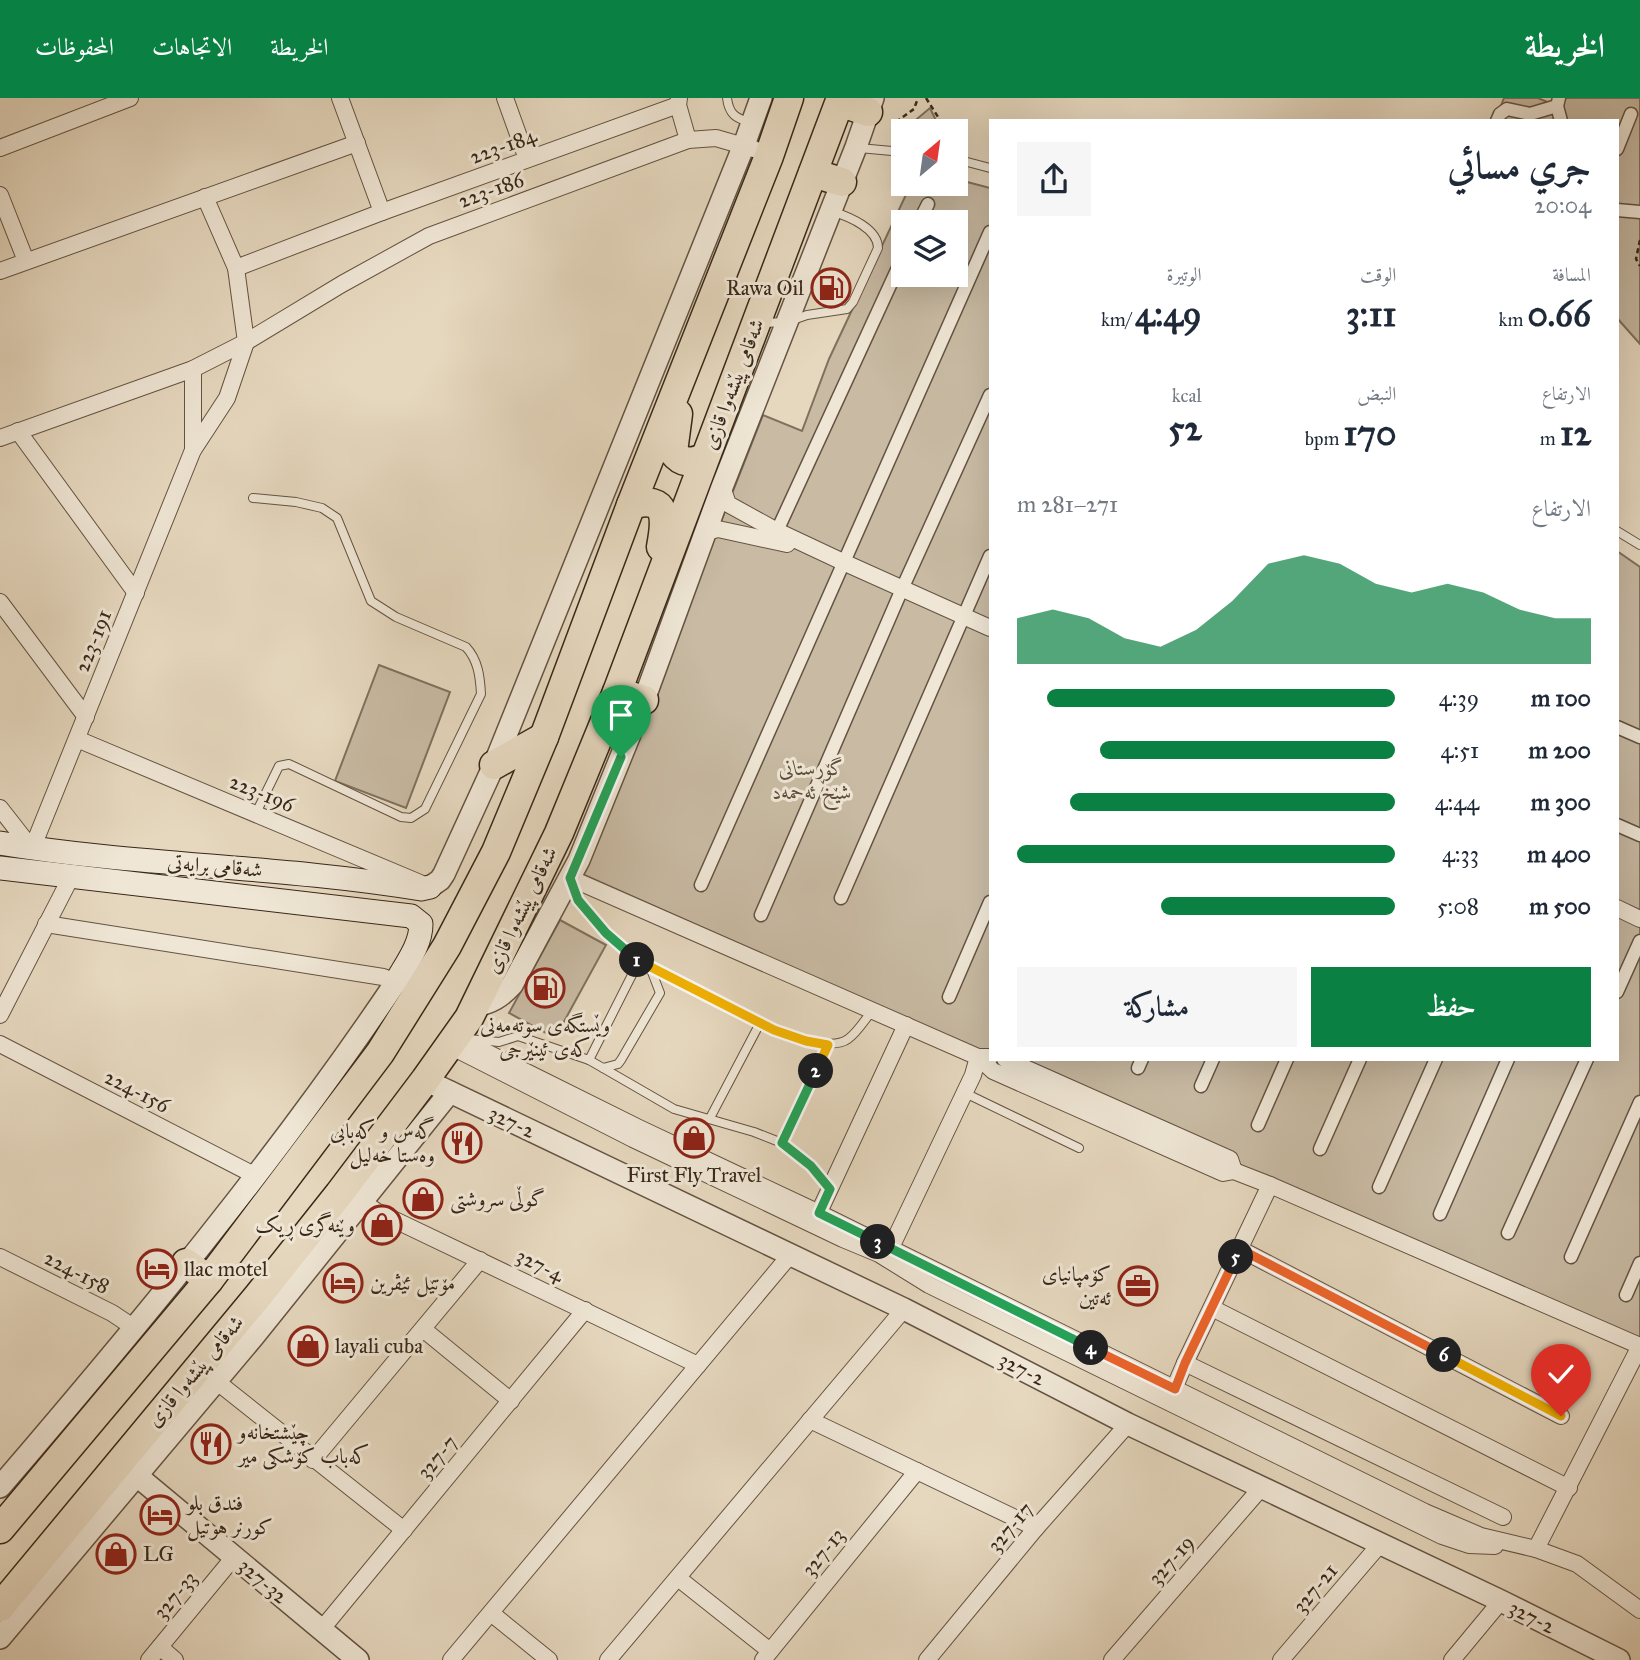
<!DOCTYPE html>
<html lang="ar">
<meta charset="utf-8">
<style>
:root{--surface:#fff;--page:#f6f6f7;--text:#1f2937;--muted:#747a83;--accent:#0b8043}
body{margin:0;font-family:"IM FELL Great Primer",Amiri,serif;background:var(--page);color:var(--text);direction:rtl;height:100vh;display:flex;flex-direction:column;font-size:26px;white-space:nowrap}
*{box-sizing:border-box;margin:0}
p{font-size:23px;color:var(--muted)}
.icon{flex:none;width:38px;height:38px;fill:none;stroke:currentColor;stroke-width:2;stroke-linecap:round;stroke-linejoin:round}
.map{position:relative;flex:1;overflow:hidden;direction:ltr}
.drawer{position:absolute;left:989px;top:21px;width:630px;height:942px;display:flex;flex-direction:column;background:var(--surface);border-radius:0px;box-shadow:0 7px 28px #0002;direction:rtl}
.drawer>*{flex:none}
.needle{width:46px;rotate:29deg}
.fabs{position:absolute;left:891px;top:21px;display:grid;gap:14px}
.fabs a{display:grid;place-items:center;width:77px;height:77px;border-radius:0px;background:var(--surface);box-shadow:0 7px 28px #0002;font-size:35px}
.pin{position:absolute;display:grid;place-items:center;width:60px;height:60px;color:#fff;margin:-72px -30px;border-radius:50% 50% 50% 0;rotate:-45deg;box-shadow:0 0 7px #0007}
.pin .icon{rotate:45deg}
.km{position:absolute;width:35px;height:35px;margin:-18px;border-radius:50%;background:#222;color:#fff;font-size:19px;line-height:35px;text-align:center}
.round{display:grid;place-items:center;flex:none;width:74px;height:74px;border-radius:0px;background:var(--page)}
.headline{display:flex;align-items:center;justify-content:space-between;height:119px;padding:0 28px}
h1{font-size:38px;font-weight:700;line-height:52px}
.figures{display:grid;grid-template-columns:repeat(3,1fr);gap:10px;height:119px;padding:7px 28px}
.figures div{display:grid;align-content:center}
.figures b{font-size:35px;font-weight:700}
.figures small{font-size:19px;font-weight:400}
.figures p{font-size:19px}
.chart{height:196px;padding:14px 28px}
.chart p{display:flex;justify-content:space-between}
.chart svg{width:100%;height:126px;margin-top:7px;fill:var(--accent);opacity:.7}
.button{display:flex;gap:14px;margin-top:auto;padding:14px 28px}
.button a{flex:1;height:80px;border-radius:0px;background:var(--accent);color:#fff;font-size:28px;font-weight:700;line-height:80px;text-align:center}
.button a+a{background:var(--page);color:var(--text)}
ul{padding:0 28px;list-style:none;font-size:23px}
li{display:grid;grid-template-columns:112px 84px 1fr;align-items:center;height:52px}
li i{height:18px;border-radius:9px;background:var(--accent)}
header{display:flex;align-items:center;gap:42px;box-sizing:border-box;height:98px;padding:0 35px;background:var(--accent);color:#fff}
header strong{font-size:33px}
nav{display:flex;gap:38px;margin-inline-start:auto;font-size:24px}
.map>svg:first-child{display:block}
.green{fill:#c8baa3;stroke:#80705e;stroke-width:2;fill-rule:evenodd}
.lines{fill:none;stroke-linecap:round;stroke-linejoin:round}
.service-casing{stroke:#645342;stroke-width:10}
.pedestrian-casing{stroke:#645342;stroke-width:15}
.minor-casing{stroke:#645342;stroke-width:18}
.tertiary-casing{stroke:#645342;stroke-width:24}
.secondary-casing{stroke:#382718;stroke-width:25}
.trunk-casing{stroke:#382718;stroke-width:31}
.path{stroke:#382718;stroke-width:2.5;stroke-dasharray:5 3.5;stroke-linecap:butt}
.service{stroke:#efe6d5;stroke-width:8}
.pedestrian{stroke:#efe6d5;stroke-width:12}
.minor{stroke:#efe6d5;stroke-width:16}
.tertiary{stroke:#efe6d5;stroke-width:21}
.secondary{stroke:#efe6d5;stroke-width:23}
.trunk{stroke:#e6d8bf;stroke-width:28}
.split-1-casing{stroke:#fff;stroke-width:14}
.split-2-casing{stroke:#fff;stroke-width:14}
.split-3-casing{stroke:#fff;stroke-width:14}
.split-4-casing{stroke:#fff;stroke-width:14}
.split-5-casing{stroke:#fff;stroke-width:14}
.split-6-casing{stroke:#fff;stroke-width:14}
.split-7-casing{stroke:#fff;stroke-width:14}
.split-1{stroke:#22a559;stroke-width:9}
.split-2{stroke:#f5b400;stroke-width:9}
.split-3{stroke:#22a559;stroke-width:9}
.split-4{stroke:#22a559;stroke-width:9}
.split-5{stroke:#f0652b;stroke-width:9}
.split-6{stroke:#f0652b;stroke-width:9}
.split-7{stroke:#f5b400;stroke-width:9}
.labels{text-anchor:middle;stroke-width:6;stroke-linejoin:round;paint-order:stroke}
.street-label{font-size:21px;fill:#382718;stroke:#efe6d5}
.poi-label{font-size:21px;fill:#382718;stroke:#efe6d5;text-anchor:start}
.park-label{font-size:21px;font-style:italic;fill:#5c4c3b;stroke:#efe6d5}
</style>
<header>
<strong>الخريطة</strong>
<nav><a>الخريطة</a><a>الاتجاهات</a><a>المحفوظات</a></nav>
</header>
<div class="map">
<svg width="1640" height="1562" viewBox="0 0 1640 1562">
<rect width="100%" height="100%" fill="#e6d8bf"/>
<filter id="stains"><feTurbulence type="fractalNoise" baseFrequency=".00286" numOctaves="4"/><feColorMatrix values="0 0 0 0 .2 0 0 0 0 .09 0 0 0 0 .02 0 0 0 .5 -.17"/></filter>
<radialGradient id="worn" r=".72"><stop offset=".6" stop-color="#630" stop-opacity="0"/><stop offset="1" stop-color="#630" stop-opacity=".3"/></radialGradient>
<g class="green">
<path d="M 1504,0 L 1538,0 L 1552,6 L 1555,0 L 1640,0 L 1640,246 L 1617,220 L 1617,23 L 1495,23 Z"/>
<path d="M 930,10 L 941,33 L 906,33 L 905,31 Z"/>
<path d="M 956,81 L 990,90 L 990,958 L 582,776 L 763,317 L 802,333 L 829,261 L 911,86 L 956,86 ZM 903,124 L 956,124 L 956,177 L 903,177 Z"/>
<path d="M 1617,453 L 1640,469 L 1640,1247 L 996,961 L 1617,961 Z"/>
<path d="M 379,567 L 450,594 L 406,710 L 335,683 Z"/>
<path d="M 560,822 L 606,847 L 555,940 L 509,915 Z"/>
</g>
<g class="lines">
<g class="service-casing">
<g id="service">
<path d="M 727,0 C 729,17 736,20 751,25"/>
<path d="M 859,50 L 903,54"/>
<path d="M 956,61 L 990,70"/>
<path d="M 762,225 L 787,224 L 807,217 L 847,211 L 853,204 L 878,150 C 878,131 850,119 834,114"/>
<path d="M 253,400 L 296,404 L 322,410 L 337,420 L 371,503 L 396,519 L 466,549 C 478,562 480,578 481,596 L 425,711 L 411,720 L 401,719 L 289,666 L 279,668 L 256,715"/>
<path d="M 1617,433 L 1640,447"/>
<path d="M 650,869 C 685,887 816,965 848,941 C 858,934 865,921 873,912"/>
<path d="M 469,941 L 499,944 L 518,938 L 589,962 L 603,970 L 618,966 L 621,962 L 660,895 L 650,869 L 639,863 L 606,835 L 578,802 L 571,783"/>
<path d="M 589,962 L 639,863"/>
<path d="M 603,970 L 674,1011 L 754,1034 L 782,1045 L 811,1068 L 830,1091"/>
<path d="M 965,995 L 1079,1050"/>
<path d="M 710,1020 L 760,925"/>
<path d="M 782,1045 L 828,947"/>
</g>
</g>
<g class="pedestrian-casing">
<g id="pedestrian">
<path d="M 1557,8 L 1561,23"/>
<path d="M 1497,23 L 1500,16 L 1507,11 L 1530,16 L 1557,8 L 1559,0"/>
<path d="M 1617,51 L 1631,16"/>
<path d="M 1617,112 L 1640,114"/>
<path d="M 919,124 L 928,106"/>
<path d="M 777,433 L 903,159"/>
<path d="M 1617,629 L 1640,639"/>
<path d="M 1617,727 L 1640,737"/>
<path d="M 701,787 L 990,134"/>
<path d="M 841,800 L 990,458"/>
<path d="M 761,817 L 902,491 L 990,297"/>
<path d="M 1617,894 L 1640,843"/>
<path d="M 949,899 L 990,804"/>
<path d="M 1138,970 L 1142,961"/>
<path d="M 1201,988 L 1213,961"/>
<path d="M 1258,1027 L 1287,961"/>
<path d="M 1320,1051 L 1360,961"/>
<path d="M 1379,1089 L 1436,961"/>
<path d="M 1440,1116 L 1508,961"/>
<path d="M 1508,1135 L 1587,961"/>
<path d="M 1571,1159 L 1640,1004"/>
<path d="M 1626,1197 L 1640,1165"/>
</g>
</g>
<g class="minor-casing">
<g id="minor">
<path d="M 340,0 L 382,114"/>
<path d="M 505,0 L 527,61"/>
<path d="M 679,0 L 678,7 L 688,42"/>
<path d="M 0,50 L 130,0"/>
<path d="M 0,97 L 26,163"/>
<path d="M 236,170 L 382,114 L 678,7"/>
<path d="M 0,173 L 357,45"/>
<path d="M 193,271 L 193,352"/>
<path d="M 18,333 L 136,495"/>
<path d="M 0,340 L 193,271 L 246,244 L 342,186 L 429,138 L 688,42 L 716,40 L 754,51"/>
<path d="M 722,389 L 728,406 L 777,433 L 843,464 L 990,530"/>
<path d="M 706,434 L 718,431 L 787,446"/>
<path d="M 0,504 L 86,619"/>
<path d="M 77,641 L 420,785"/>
<path d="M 0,710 L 32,751 L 193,352 L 227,300 L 246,244 L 236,170 L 205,99"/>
<path d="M 570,780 L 978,959 L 973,977 L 886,1160"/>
<path d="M 1617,810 L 1640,821"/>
<path d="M 46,826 L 383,879 L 396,884"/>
<path d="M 0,917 L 71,779"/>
<path d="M 456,939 L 639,1030 L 819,1115 L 1425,1414 L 1481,1438 L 1536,1451 L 1577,1466 L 1640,1512"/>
<path d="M 0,946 L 254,1077"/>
<path d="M 454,950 L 633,1041 L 843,1141 L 879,1156 L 929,1187 L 1442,1438 L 1469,1447 L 1495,1448"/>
<path d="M 990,959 L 978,959 L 993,973 L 1223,1075 L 1234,1073 L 1230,1061 L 1005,961"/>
<path d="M 1234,1073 L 1270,1087"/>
<path d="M 363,1104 L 376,1113 L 698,1267"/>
<path d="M 814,1125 L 906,927"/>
<path d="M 1240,1151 L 1561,1318"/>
<path d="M 0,1159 L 112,1215 L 133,1229"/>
<path d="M 1212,1210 L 1569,1390"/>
<path d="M 423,1231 L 511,1303"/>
<path d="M 1185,1265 L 1503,1419"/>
<path d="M 216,1283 L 404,1432"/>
<path d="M 1170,1300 L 1185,1265 L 1270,1087 L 1640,1248"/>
<path d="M 810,1322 L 1036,1430"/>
<path d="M 313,1362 L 480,1162"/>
<path d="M 1536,1451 L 1640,1248"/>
<path d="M 678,1480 L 770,1553"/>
<path d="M 491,1515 L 549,1562"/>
<path d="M 321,1532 L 585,1212"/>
<path d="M 160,1549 L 175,1562"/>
<path d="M 149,1562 L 234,1459"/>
<path d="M 451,1562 L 791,1156"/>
<path d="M 608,1562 L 904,1211"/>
<path d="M 763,1562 L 917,1373"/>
<path d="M 927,1562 L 1036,1430 L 1128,1326"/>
<path d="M 1112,1562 L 1261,1390"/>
<path d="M 1281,1562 L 1381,1445"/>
<path d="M 1452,1562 L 1501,1503"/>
</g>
</g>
<g class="tertiary-casing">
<g id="tertiary">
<path d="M 430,789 L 440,782 L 444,776 L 494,667 L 744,47 L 761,0"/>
<path d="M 475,908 C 491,905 501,899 512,887 L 579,762 L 644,602 L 722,389 L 856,49 L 873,0"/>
<path d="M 425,982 L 904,1211 L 1128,1326 L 1501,1503 L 1619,1562"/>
<path d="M 136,1377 L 358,1562"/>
<path d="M 0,1389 C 139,1227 277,1061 396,884"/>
<path d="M 0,1540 L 254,1238 L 450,994"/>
</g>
</g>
<g class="secondary-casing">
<g id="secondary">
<path d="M 0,745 C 139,768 282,768 421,791 L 430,789"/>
<path d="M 0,770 L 411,818 L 421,826 C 421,847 406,866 396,884"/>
</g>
</g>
<g class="trunk-casing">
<g id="trunk">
<path d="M 840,4 L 868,14"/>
<path d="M 813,75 L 842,84"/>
<path d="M 678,316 L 673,354 C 682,366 691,365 704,360"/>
<path d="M 631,407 C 669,396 666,422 661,449"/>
<path d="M 617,594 L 644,602"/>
<path d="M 494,667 L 544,639"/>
<path d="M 186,1165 L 209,1182"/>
<path d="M 0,1431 L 209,1182 L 380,955 L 447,848 L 496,754 L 544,639 L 631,407 L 769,58 L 789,0"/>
<path d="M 0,1509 L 258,1198 L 339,1096 L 425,982 L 469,920 L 559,735 L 617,594 L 841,0"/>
</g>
</g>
<g class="path">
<path d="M 926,0 L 947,33"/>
<path d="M 896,24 L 914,11 L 918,0"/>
<path d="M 1640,142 L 1636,161 L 1640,168"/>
</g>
<use href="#service" class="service"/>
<use href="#pedestrian" class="pedestrian"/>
<use href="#minor" class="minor"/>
<use href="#tertiary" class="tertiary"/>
<use href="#secondary" class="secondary"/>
<use href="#trunk" class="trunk"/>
</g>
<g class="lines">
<g class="split-1-casing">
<path id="split-1" d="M 621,659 L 570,780 L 578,802 L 606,835 L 637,862"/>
</g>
<g class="split-2-casing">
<path id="split-2" d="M 637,862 L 774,932 L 806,943 L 828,947 L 816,973"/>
</g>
<g class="split-3-casing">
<path id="split-3" d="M 816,973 L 782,1045 L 811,1068 L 830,1091 L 819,1115 L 878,1144"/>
</g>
<g class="split-4-casing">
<path id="split-4" d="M 878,1144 L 1091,1250"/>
</g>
<g class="split-5-casing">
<path id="split-5" d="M 1091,1250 L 1175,1291 L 1185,1265 L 1236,1159"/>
</g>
<g class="split-6-casing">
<path id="split-6" d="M 1236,1159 L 1240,1151 L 1444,1257"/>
</g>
<g class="split-7-casing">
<path id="split-7" d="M 1444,1257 L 1561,1318"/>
</g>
<use href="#split-1" class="split-1"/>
<use href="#split-2" class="split-2"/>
<use href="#split-3" class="split-3"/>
<use href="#split-4" class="split-4"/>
<use href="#split-5" class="split-5"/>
<use href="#split-6" class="split-6"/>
<use href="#split-7" class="split-7"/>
</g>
<defs>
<g id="fuel-ring" transform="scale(2.0125)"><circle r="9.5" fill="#efe6d5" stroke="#8f2418" stroke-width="1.5"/><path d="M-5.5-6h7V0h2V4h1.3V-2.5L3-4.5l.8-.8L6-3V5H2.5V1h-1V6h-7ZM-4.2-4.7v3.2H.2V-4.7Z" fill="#8f2418"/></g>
<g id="shop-ring" transform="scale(2.0125)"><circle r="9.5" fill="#efe6d5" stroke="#8f2418" stroke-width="1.5"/><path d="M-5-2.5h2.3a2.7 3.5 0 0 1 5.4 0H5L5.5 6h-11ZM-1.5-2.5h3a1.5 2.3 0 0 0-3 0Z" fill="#8f2418"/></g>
<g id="restaurant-ring" transform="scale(2.0125)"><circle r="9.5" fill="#efe6d5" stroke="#8f2418" stroke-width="1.5"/><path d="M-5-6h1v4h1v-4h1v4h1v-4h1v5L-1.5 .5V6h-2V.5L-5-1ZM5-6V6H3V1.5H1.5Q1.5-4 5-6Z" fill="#8f2418"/></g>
<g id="hotel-ring" transform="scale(2.0125)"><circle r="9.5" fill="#efe6d5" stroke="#8f2418" stroke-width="1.5"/><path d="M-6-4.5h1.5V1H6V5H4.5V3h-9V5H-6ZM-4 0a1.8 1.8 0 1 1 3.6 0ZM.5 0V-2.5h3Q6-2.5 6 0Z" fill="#8f2418"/></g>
<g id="office-ring" transform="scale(2.0125)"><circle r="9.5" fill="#efe6d5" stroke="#8f2418" stroke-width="1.5"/><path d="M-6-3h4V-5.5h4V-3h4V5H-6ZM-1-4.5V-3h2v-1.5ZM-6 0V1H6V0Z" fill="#8f2418"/></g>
</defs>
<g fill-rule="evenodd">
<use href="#fuel-ring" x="831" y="190"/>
<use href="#fuel-ring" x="545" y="890"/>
<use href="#shop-ring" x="694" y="1040"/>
<use href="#restaurant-ring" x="462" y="1045"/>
<use href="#shop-ring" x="423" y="1101"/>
<use href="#shop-ring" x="382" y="1127"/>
<use href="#hotel-ring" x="157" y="1171"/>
<use href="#hotel-ring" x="343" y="1185"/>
<use href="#office-ring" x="1138" y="1188"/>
<use href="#shop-ring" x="308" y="1248"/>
<use href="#restaurant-ring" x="211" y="1346"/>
<use href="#hotel-ring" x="160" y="1417"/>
<use href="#shop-ring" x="116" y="1456"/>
</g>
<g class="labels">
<g class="street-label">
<text transform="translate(503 48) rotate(-20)" y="7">223-184</text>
<text transform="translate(491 92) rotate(-20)" y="7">223-186</text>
<text transform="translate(733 286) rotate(-69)" y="7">شەقامی پێشەوا قازی</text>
<text transform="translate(93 543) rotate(-68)" y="7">223-191</text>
<text transform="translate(262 695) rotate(22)" y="7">223-196</text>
<text transform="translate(215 768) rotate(5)" y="7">شەقامی برایەتی</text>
<text transform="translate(521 812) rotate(-64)" y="7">شەقامی پێشەوا قازی</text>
<text transform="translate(137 993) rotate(27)" y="7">224-156</text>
<text transform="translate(512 1024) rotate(25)" y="7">327-2</text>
<text transform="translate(540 1167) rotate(26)" y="7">327-4</text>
<text transform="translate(77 1174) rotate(27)" y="7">224-158</text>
<text transform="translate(1022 1271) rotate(27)" y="7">327-2</text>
<text transform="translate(195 1273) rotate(-50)" y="7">شەقامی پێشەوا قازی</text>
<text transform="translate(437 1359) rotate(-50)" y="7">327-7</text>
<text transform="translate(1010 1429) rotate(-50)" y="7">327-17</text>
<text transform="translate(823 1454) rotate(-51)" y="7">327-13</text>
<text transform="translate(1171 1462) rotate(-49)" y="7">327-19</text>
<text transform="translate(263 1483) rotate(40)" y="7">327-32</text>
<text transform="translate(1315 1490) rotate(-50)" y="7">327-21</text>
<text transform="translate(175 1497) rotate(-50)" y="7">327-33</text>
<text transform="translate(1532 1519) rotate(27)" y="7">327-2</text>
</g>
<g class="poi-label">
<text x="804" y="197" text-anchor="end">Rawa Oil</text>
<text x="545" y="934" text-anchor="middle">وێستگەی سوتەمەنی<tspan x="545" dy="24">کەی ئینێرجی</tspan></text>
<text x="435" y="1040" text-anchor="end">گەس و کەبابی<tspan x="435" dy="24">وەستا خەلیل</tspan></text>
<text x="694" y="1084" text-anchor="middle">First Fly Travel</text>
<text x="450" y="1108">گوڵی سروشتی</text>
<text x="355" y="1134" text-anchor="end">وێنەگری ڕیک</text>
<text x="184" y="1178">llac motel</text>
<text x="1111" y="1183" text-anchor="end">کۆمپانیای<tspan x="1111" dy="24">ئەتین</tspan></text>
<text x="370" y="1192">مۆتێل ئێڤرین</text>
<text x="335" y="1255">layali cuba</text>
<text x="238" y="1341">چێشتخانەو<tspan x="238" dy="24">کەباب کۆشکی میر</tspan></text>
<text x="187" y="1412">فندق بلو<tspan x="187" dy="24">كورنر هوتيل</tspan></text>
<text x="143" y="1463">LG</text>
</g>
<g class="park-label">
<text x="812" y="677">گۆڕستانی<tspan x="812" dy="24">شێخ ئەحمەد</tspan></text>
</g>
</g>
<rect width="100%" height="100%" filter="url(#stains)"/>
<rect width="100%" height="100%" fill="url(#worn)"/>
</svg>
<div class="fabs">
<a><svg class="needle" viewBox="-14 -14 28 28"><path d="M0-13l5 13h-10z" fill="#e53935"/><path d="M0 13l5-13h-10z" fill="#747a83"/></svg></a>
<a><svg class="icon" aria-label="layers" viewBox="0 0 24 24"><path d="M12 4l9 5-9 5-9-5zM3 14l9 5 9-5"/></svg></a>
</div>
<div class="pin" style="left:621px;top:659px;background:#1e9e55"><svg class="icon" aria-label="arrive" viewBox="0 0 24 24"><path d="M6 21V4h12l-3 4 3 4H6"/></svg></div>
<div class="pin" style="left:1561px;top:1318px;background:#d93025"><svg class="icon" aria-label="check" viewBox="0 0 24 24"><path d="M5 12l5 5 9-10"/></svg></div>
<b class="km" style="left:637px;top:862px">1</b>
<b class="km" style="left:816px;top:973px">2</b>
<b class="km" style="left:878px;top:1144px">3</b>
<b class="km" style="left:1091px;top:1250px">4</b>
<b class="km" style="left:1236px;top:1159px">5</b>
<b class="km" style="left:1444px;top:1257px">6</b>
<section class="drawer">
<div class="headline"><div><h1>جري مسائي</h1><p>20:04</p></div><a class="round"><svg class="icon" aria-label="share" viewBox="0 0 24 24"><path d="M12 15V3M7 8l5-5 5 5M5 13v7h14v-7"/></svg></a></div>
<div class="figures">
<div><p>المسافة</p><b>0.66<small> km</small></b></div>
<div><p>الوقت</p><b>3:11</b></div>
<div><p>الوتيرة</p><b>4:49<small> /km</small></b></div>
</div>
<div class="figures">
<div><p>الارتفاع</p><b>12<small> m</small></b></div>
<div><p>النبض</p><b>170<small> bpm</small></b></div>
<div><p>kcal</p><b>52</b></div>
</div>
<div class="chart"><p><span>الارتفاع</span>271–281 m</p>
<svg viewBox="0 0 160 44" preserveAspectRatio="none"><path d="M0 44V28L10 25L20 28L30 35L40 38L50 32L60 22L70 9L80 6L90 9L100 16L110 19L120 16L130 19L140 25L150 28L160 28V44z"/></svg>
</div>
<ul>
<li><b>100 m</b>4:39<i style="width:92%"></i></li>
<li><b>200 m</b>4:51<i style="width:78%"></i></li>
<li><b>300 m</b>4:44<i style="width:86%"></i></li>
<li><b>400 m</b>4:33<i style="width:100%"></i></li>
<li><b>500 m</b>5:08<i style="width:62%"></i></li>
</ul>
<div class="button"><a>حفظ</a><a>مشاركة</a></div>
</section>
</div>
